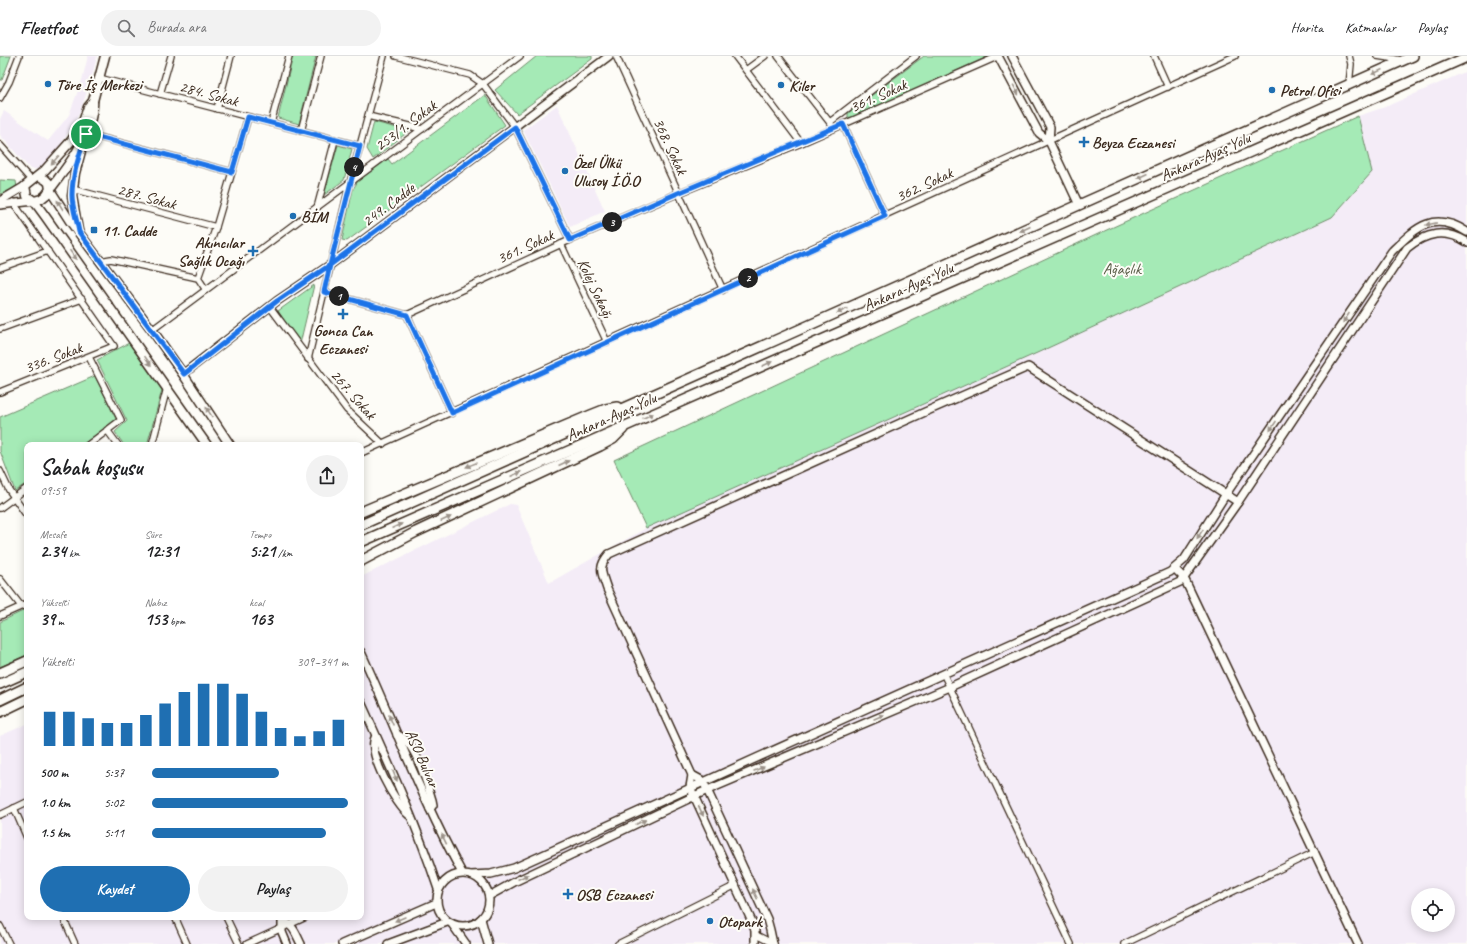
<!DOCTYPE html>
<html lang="tr">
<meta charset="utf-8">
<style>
:root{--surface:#fff;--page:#f2f2f2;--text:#202124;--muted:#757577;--line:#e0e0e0;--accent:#1f6fb2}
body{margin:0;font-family:Caveat,sans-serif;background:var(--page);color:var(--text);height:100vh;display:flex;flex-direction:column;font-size:15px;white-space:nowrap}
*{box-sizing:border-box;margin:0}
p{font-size:13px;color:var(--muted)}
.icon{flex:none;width:22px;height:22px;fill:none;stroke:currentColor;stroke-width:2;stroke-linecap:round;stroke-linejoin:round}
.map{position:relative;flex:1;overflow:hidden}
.panel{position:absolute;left:24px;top:386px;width:340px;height:478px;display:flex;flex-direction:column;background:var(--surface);border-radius:8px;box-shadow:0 2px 10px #0003}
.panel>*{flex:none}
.fabs{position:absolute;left:1411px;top:832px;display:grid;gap:8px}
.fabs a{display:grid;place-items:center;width:44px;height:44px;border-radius:50%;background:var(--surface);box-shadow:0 2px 10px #0003;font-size:20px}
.pin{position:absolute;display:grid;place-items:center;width:34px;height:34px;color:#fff;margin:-17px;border:2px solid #fff;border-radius:50%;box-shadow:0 1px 4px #0007}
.km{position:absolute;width:20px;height:20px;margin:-10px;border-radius:50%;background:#222;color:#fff;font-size:11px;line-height:20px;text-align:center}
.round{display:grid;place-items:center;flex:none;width:42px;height:42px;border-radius:21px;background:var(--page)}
.head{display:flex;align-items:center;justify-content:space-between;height:68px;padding:0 16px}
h1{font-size:22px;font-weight:800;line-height:30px}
.figures{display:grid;grid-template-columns:repeat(3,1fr);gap:6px;height:68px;padding:4px 16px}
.figures div{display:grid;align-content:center}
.figures b{font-size:17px;font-weight:800}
.figures small{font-size:11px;font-weight:400}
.figures p{font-size:11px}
.chart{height:112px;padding:8px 16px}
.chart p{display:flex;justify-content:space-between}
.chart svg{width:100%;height:72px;margin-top:4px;stroke:var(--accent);stroke-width:6}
.primary-button{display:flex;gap:8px;margin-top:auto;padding:8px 16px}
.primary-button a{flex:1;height:46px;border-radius:24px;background:var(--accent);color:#fff;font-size:16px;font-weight:800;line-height:46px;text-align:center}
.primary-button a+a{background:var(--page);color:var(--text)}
ul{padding:0 16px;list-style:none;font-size:13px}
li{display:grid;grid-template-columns:64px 48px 1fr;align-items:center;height:30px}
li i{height:10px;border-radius:5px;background:var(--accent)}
header{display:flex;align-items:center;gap:24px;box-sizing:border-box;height:56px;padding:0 20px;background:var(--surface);border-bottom:1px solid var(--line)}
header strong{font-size:19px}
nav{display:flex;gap:22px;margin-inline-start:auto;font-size:14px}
.search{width:280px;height:36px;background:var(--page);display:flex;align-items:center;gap:10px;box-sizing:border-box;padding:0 14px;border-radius:22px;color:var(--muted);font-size:15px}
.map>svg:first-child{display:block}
.built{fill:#f4ecf7;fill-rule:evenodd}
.green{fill:#a5eab6;stroke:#708a6a}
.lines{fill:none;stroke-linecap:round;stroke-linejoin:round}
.minor-casing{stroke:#3b2a1e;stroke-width:8}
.tertiary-casing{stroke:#3b2a1e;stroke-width:10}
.secondary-casing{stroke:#3b2a1e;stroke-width:11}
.trunk-casing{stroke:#3b2a1e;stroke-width:12}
.minor{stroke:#fdfcf7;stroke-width:5.5}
.tertiary{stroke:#fdfcf7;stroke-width:7}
.secondary{stroke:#fdfcf7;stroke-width:8}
.trunk{stroke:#fdfcf7;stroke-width:9}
.oneway{fill:#9c938a}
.route-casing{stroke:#fff;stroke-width:8}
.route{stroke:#1a73e8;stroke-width:5}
.poi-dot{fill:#1f6fb2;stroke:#fdfcf7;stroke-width:1.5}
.labels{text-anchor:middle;stroke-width:4;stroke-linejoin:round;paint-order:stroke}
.poi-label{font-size:16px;font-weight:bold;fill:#3b2a1e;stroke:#fdfcf7;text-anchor:start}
.street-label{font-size:16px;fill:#3b2a1e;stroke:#fdfcf7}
.park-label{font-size:16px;fill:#565a44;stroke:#fdfcf7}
</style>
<header>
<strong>Fleetfoot</strong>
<div class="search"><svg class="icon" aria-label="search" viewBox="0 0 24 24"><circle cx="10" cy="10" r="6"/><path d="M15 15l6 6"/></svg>Burada ara</div>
<nav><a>Harita</a><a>Katmanlar</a><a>Paylaş</a></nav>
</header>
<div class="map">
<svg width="1467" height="888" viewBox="0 0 1467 888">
<rect width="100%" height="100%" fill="#fdfcf7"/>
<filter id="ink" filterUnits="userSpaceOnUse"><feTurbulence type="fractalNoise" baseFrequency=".025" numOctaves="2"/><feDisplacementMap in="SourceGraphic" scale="8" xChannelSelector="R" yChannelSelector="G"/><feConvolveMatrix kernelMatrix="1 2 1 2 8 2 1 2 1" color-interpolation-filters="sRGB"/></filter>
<g filter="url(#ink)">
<g class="built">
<path d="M 88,0 L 97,0 L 92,21 L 81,53 L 74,68 L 57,94 L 39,113 L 30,113 L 0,79 L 0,63 L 4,55 L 48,85 L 69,59 L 82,24 Z"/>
<path d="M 1467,15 L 1467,888 L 0,888 L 0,680 L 27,668 L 27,861 L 361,861 L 361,521 L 510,448 L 516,449 L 549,527 L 646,472 L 1037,297 L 1332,161 L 1372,116 L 1358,60 L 1385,51 ZM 1418,839 L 1448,839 L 1448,869 L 1418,869 Z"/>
<path d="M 557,49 L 605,155 L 570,171 L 523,74 Z"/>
</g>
<g class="green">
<path d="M 0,0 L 11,0 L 2,24 L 0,24 Z"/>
<path d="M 293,0 L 316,0 L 299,68 L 278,62 Z"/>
<path d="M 537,0 L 592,0 L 592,3 L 517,58 L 495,34 Z"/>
<path d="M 924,0 L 989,0 L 852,62 L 848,61 L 848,57 Z"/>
<path d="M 485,39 L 505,69 L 347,185 L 342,184 L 353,133 L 358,125 L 388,103 L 392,108 Z"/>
<path d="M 1358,60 L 1372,116 L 1332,161 L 1037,297 L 646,472 L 614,404 L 1111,172 Z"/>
<path d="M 374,66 L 409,75 L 373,103 L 367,93 Z"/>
<path d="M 338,89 L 352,93 L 344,124 L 324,139 Z"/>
<path d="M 0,124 L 16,125 L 17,132 L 0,138 Z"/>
<path d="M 314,229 L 300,288 L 278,255 Z"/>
<path d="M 129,287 L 162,334 L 147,389 L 124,389 L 115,376 L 127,365 L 97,304 Z"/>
<path d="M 95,320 L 116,363 L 82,389 L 27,389 L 27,427 L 15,435 L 0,395 L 0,361 Z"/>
<path d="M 27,553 L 27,599 L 0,611 L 0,566 Z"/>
</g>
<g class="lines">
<g class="minor-casing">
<g id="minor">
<path d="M 396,0 L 470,19 L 483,28 L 515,71 L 570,184"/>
<path d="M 616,0 L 723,234"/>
<path d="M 735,0 L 801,87"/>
<path d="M 778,0 L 831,68"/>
<path d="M 1154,0 L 1168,31"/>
<path d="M 1377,0 L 1402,4"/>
<path d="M 746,14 L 765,0"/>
<path d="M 99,22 L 360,90"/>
<path d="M 1349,29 L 1351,8 L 1349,0"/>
<path d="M 160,38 L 171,0"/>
<path d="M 0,42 L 9,26 L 19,0"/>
<path d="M 217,53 L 231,0"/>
<path d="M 368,60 L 422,73"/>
<path d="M 830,66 L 916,0"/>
<path d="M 271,67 L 289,0"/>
<path d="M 843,68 L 885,160"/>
<path d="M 301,75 L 321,0"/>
<path d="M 87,78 L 232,116"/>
<path d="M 0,89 L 31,124"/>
<path d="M 72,133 L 216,171"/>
<path d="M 317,152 L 335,84"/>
<path d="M 561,188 L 607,286"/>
<path d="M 100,205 L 111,203 L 198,222 L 206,234"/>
<path d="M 0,212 L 48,195"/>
<path d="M 198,222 L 216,171 L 248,61"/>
<path d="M 324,236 L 407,259 L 570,184 L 679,137 L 801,87 L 999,0"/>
<path d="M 270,251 L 347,354 L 383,388"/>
<path d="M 407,259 L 452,357"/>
<path d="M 0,273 L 82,243"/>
<path d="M 152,274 L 520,0"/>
<path d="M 308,303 L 350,127 L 384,0"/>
<path d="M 0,336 L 114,290 L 13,146"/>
<path d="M 107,374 L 118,389"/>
<path d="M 88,389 L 121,364 L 89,301"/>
<path d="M 152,389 L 167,332"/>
<path d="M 361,397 L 1235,0"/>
<path d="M 0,415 L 9,434 L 27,460"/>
<path d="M 0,452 L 27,432"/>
<path d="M 0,523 L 21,550"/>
<path d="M 0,560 L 27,548"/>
<path d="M 944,619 L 1071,888"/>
<path d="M 14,752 L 27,782"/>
<path d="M 0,759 L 27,746"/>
<path d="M 63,861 L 75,888"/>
<path d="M 175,861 L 187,888"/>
<path d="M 226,861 L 239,888"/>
<path d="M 0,870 L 9,888"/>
<path d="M 756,879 L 774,888"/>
<path d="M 247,888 L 306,861"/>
<path d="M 618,888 L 736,829"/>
<path d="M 1124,888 L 1315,796"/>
</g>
</g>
<g class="tertiary-casing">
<g id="tertiary">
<path d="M 998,0 L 1039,77 L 1049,85 L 1050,71 L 1012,0"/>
<path d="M 1049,85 L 1079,149"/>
<path d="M 0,145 L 25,130"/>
<path d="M 0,149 L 34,145"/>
<path d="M 183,318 L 277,245 L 330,209 L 609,0"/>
<path d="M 1175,513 L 1184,522 L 1358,888"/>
<path d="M 361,596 C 395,670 423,746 462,817"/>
<path d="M 361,646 C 389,708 417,769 438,833"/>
<path d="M 397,679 C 415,683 427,728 432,744 L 433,749 L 430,753"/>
<path d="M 376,680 C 365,695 396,749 409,759"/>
<path d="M 692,719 L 690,731 L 753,868 L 755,875 L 755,888"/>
<circle cx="463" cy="844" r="26"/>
<path d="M 471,819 L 491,818 L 514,812 C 732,712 952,615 1170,516 L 1184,504 L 1226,438 L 1392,195 C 1416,172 1433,154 1467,176"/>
<path d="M 489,840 L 516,825 L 703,736 L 950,631 L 1180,526 L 1184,522 L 1238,446 L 1407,192 C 1426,177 1445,172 1467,186"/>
<path d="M 481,863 L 488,888"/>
<path d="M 452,868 L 466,888"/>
<path d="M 287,888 L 282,876 L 282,864 C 294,870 295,876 301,888"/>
<path d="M 342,888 L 436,847"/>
<path d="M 388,888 L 447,866"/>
<path d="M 773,888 L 770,874 L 767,863 L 703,725 L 692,719 L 607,533 C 602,517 597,512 609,498 L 925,356 L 1028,311 L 1238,446"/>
</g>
</g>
<g class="secondary-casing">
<g id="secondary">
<path d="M 93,45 L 105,0"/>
<path d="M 39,120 L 46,124 L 49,127 L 50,134 L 70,165 L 152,274 L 183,318 L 230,389"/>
<path d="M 34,145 L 41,143 L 46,139 C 64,114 81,96 90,66 C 92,58 94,53 93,45 L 88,51 L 82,69 L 71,85 L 45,114 L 25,130 L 27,140 L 34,145 L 45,160 L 207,389"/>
<path d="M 78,174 L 72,140 L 75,117 L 81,95"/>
</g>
</g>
<g class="trunk-casing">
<g id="trunk">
<path d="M 361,456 L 591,359 L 606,353 L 617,351"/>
<path d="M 361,469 L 1413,0"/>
<path d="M 361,486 L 1467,1"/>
<path d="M 361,505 L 416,476 L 600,390 L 613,383 L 623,373"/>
<path d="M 0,617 L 27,605"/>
<path d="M 0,628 L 27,616"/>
<path d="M 0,644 L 27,631"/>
<path d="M 0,656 L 27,643"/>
</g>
</g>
<use href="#minor" class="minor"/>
<use href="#tertiary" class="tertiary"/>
<use href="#secondary" class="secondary"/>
<use href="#trunk" class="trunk"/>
</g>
<defs><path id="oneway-solid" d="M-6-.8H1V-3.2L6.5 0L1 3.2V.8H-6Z"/></defs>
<g class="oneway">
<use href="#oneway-solid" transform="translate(1377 16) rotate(156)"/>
<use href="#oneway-solid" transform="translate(1016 34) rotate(62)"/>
<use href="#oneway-solid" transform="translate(55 104) rotate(132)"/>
<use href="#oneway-solid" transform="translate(1143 120) rotate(156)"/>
<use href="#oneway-solid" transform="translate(60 149) rotate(-122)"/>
<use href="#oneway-solid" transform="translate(1431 168) rotate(169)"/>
<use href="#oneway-solid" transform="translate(1025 173) rotate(156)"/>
<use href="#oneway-solid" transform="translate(73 199) rotate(55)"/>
<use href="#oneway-solid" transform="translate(842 255) rotate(156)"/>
<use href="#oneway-solid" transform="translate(1346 262) rotate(124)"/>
<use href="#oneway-solid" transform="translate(148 305) rotate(55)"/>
<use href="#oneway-solid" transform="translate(767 308) rotate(-24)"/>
<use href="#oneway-solid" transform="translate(209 356) rotate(-123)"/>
<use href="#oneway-solid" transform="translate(648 360) rotate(-24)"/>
<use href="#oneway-solid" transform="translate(1273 370) rotate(124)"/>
<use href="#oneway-solid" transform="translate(564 407) rotate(-24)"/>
<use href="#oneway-solid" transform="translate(471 409) rotate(158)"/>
<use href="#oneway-solid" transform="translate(516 418) rotate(-24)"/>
<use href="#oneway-solid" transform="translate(446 463) rotate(-25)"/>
<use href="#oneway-solid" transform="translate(397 470) rotate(-24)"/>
<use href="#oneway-solid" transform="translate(1200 478) rotate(123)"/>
<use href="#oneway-solid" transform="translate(879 661) rotate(-23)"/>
<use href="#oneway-solid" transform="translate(391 664) rotate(-113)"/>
<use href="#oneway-solid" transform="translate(759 713) rotate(-23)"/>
<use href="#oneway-solid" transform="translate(395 720) rotate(67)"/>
<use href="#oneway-solid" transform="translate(701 755) rotate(65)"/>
<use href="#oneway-solid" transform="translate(641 766) rotate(-25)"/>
<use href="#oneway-solid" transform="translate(444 783) rotate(-116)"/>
<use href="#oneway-solid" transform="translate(523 821) rotate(-25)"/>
<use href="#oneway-solid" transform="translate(755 838) rotate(-115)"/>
<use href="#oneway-solid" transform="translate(400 863) rotate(157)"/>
</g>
</g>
<g class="lines" filter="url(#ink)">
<g class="route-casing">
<path id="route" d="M 86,78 C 80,98 72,118 72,139 C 72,152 77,164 79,176 L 184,318 L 277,245 L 330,209 L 324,236 L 407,259 L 452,357 L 885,160 L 843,68 L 678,137 L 570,184 L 515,71 L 330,209 L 360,90 L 248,61 L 232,116 L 86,78"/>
</g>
<use href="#route" class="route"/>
</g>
<g class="poi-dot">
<circle cx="48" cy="28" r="4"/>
<circle cx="781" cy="29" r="4"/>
<circle cx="1272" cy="34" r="4"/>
<path d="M1082 80h4v4h4v4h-4v4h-4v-4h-4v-4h4z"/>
<circle cx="565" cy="115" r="4"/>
<circle cx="293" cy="160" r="4"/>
<rect x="90" y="170" width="8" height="8" rx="2"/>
<path d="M251 189h4v4h4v4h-4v4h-4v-4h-4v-4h4z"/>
<path d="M341 252h4v4h4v4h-4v4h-4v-4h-4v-4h4z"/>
<path d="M566 832h4v4h4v4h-4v4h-4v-4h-4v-4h4z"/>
<circle cx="710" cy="865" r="4"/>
</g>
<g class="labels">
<g class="poi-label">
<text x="56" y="34">Töre İş Merkezi</text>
<text x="789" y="35">Kiler</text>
<text x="1280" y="40">Petrol Ofisi</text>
<text x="1092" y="92">Beyza Eczanesi</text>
<text x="573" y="112">Özel Ülkü<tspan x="573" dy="18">Ulusoy İ.Ö.O</tspan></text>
<text x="301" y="166">BİM</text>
<text x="102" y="180">11. Cadde</text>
<text x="244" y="192" text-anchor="end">Akıncılar<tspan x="244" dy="18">Sağlık Ocağı</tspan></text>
<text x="343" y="280" text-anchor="middle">Gonca Can<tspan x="343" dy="18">Eczanesi</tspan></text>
<text x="576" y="844">OSB Eczanesi</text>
<text x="718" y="871">Otopark</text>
</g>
<g class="street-label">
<text transform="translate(209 37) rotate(15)" y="6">284. Sokak</text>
<text transform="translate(878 39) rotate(-24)" y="6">361. Sokak</text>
<text transform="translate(405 69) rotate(-37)" y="6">253/1. Sokak</text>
<text transform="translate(671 90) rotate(65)" y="6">368. Sokak</text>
<text transform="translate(1205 100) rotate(-24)" y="6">Ankara-Ayaş Yolu</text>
<text transform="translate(924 128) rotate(-25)" y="6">362. Sokak</text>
<text transform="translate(147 140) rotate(15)" y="6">287. Sokak</text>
<text transform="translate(388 148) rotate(-37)" y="6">249. Cadde</text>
<text transform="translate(525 190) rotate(-25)" y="6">361. Sokak</text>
<text transform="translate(908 230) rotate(-24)" y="6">Ankara-Ayaş Yolu</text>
<text transform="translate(596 232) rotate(65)" y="6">Kolej Sokağı</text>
<text transform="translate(53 301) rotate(-21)" y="6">336. Sokak</text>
<text transform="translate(354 338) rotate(49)" y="6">267. Sokak</text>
<text transform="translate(611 360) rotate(-24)" y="6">Ankara-Ayaş Yolu</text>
<text transform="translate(423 702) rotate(66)" y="6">ASO Bulvar</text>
</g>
<g class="park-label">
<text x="1122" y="218">Ağaçlık</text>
</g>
</g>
</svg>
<div class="fabs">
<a><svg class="icon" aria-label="locate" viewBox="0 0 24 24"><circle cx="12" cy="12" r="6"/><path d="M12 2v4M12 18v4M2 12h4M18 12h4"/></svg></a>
</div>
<div class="pin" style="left:86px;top:78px;background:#1e9e55"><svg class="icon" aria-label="arrive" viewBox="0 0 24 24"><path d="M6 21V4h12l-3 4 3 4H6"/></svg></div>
<b class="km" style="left:339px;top:240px">1</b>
<b class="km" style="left:748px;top:222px">2</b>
<b class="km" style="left:612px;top:166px">3</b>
<b class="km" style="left:354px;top:111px">4</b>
<section class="panel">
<div class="head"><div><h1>Sabah koşusu</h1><p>09:59</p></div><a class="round"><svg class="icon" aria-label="share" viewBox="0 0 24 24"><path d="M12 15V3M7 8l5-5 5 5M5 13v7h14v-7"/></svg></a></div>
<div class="figures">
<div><p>Mesafe</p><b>2.34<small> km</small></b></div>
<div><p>Süre</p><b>12:31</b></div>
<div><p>Tempo</p><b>5:21<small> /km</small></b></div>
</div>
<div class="figures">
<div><p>Yükselti</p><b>39<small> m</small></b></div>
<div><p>Nabız</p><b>153<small> bpm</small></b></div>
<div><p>kcal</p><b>163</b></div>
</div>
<div class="chart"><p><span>Yükselti</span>309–341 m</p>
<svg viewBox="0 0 160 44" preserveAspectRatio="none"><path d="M5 44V23M15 44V23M25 44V27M35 44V30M45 44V30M55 44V25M65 44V18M75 44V11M85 44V6M95 44V6M105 44V12M115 44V23M125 44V33M135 44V38M145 44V35M155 44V28"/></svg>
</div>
<ul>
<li><b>500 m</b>5:37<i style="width:65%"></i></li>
<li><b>1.0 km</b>5:02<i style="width:100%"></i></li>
<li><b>1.5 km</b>5:11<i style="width:89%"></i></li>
</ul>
<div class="primary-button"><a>Kaydet</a><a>Paylaş</a></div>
</section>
</div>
